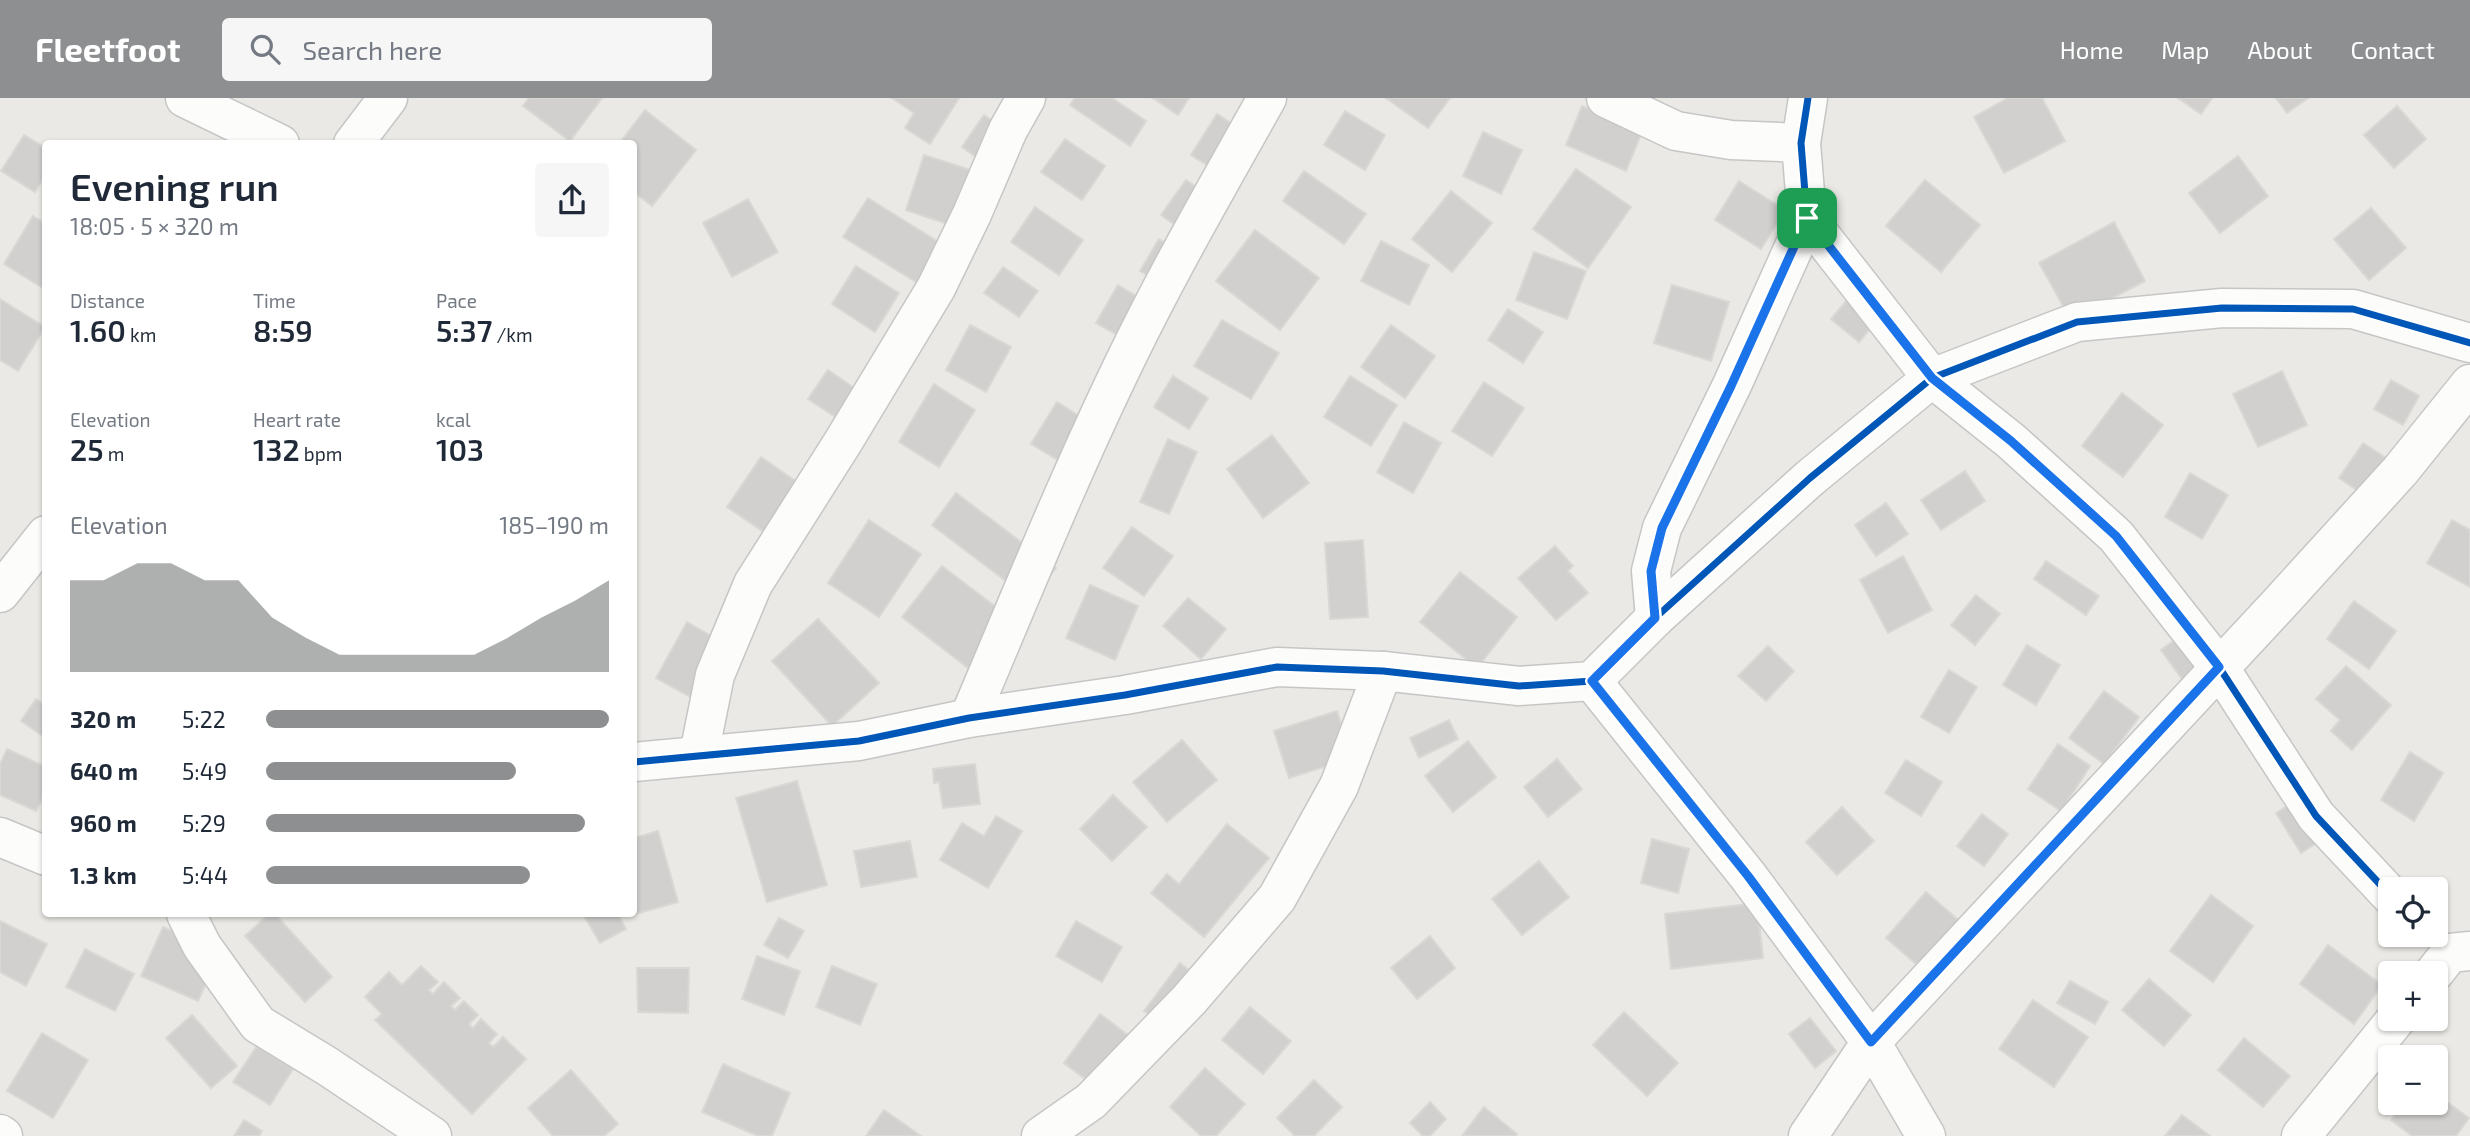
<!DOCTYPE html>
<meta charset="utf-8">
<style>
:root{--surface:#fff;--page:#f6f6f7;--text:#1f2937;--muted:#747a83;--accent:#8d8f90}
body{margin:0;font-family:"Exo 2",sans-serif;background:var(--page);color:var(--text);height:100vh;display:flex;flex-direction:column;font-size:26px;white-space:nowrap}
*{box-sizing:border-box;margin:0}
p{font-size:23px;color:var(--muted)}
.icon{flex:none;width:38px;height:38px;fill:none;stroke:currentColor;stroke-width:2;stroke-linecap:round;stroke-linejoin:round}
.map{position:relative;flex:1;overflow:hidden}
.side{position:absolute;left:42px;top:42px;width:595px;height:777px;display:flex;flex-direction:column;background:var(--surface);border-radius:7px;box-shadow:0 2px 5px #0004}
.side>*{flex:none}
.tools{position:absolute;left:2378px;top:779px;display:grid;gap:14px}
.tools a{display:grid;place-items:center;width:70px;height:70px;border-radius:7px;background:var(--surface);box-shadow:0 2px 5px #0004;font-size:35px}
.pin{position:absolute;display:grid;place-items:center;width:60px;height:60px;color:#fff;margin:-30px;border-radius:14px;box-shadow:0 4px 10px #0006}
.round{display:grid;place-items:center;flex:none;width:74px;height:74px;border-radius:7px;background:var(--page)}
.head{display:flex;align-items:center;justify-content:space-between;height:119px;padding:0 28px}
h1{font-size:38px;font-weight:600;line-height:52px}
.stats{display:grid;grid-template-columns:repeat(3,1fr);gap:10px;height:119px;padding:7px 28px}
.stats div{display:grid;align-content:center}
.stats b{font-size:30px;font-weight:600}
.stats small{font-size:19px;font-weight:400}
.stats p{font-size:19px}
.chart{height:196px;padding:14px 28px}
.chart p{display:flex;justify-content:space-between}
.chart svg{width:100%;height:126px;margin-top:7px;fill:var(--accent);opacity:.7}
ul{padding:0 28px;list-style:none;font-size:23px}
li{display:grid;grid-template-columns:112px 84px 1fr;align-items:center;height:52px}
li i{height:18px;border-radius:9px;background:var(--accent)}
header{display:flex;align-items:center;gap:42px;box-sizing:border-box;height:98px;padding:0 35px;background:var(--accent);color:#fff}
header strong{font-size:33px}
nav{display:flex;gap:38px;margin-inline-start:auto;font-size:24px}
.search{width:490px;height:63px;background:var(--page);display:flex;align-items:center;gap:18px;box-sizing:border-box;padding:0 24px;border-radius:7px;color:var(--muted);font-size:26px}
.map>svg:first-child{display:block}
.building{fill:#d1d0ce;stroke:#dad8d4;stroke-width:2}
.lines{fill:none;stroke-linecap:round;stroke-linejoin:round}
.minor-casing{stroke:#c6c6c6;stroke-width:41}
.tertiary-casing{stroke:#c6c6c6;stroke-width:41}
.minor{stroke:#fcfcfb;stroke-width:38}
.tertiary{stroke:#fcfcfb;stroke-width:38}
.cycleway-casing{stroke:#fff;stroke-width:11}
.cycleway{stroke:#0057b8;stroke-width:7}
.route-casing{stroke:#fff;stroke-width:14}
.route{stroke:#1a73e8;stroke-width:9}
</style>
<header>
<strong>Fleetfoot</strong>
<div class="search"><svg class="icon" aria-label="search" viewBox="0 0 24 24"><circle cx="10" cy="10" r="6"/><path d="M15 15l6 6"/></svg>Search here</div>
<nav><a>Home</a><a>Map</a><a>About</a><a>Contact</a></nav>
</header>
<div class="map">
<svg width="2470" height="1038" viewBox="0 0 2470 1038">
<rect width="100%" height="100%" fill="#eae9e5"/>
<g class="building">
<path d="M 529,0 L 602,0 L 570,43 L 523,8 Z"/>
<path d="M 892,0 L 959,0 L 930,46 L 905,30 L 914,15 Z"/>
<path d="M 1075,0 L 1112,0 L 1146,23 L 1130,48 L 1070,7 Z"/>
<path d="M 1153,0 L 1189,0 L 1178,17 Z"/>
<path d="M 1386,0 L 1450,0 L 1428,30 Z"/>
<path d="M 2008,0 L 2042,0 L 2065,43 L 2004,75 L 1974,19 Z"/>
<path d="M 2178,0 L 2212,0 L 2201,16 Z"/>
<path d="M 2276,0 L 2308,0 L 2287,15 Z"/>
<path d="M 1582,8 L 1642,34 L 1626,73 L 1566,47 Z"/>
<path d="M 2397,8 L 2426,41 L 2394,70 L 2364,37 Z"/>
<path d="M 645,12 L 696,52 L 652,108 L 634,94 L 634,46 L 619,46 Z"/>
<path d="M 1345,13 L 1385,37 L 1365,72 L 1324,47 Z"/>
<path d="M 1217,16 L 1261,44 L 1235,85 L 1191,57 Z"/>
<path d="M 984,17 L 1024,45 L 1002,77 L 962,49 Z"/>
<path d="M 1483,34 L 1522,52 L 1501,96 L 1463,78 Z"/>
<path d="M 24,37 L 46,50 L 46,76 L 35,94 L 1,73 Z"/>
<path d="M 1065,41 L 1105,68 L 1082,102 L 1041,74 Z"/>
<path d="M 924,57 L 992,79 L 974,135 L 906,112 Z"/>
<path d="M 2238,58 L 2268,98 L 2220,135 L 2189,95 Z"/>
<path d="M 1576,71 L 1631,109 L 1588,170 L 1533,131 Z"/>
<path d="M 1304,73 L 1366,116 L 1344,146 L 1283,103 Z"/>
<path d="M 1186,82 L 1228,110 L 1202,146 L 1161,117 Z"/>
<path d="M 1925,82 L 1980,127 L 1941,174 L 1886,128 Z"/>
<path d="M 1739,83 L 1785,112 L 1761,151 L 1715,122 Z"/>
<path d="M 1451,93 L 1492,125 L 1452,174 L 1412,141 Z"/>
<path d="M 868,100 L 961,158 L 937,197 L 843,139 Z"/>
<path d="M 748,101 L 778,154 L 732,179 L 703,125 Z"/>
<path d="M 1035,109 L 1083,142 L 1059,177 L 1011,144 Z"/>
<path d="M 2371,110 L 2406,150 L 2369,182 L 2334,141 Z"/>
<path d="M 33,118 L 46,126 L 46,192 L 4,166 Z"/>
<path d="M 2114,124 L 2145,183 L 2071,222 L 2039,165 Z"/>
<path d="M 1255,132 L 1319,180 L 1280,232 L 1216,183 Z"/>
<path d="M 1159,141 L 1197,164 L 1178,195 L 1140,173 Z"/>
<path d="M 1381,143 L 1429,167 L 1409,207 L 1361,183 Z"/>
<path d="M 1534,154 L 1586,173 L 1567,221 L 1516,202 Z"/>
<path d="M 856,168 L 899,195 L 875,234 L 832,206 Z"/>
<path d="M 1003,169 L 1038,193 L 1019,219 L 984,195 Z"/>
<path d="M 1118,187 L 1169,218 L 1148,254 L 1096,225 Z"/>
<path d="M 1672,187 L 1729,204 L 1711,263 L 1654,245 Z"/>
<path d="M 1853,195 L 1881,218 L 1859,244 L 1831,221 Z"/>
<path d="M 0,201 L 45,229 L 18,273 L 0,262 Z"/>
<path d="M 1508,211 L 1543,234 L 1523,265 L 1488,242 Z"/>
<path d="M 1222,222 L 1279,255 L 1251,301 L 1194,268 Z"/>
<path d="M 970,227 L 1011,249 L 986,294 L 946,272 Z"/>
<path d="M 1391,227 L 1435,258 L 1405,300 L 1361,269 Z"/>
<path d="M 828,272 L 863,296 L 843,324 L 808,301 Z"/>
<path d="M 2282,273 L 2307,327 L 2258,349 L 2233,296 Z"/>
<path d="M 1173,278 L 1208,300 L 1189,331 L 1154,309 Z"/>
<path d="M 1350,278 L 1397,307 L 1371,348 L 1324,319 Z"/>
<path d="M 2391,282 L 2419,298 L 2403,327 L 2374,311 Z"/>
<path d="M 1484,284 L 1524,310 L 1492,358 L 1452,333 Z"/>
<path d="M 934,286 L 975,312 L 939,369 L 899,344 Z"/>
<path d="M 2122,295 L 2163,327 L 2123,379 L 2082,348 Z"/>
<path d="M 1057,304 L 1108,336 L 1083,377 L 1031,346 Z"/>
<path d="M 1404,324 L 1441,345 L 1413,395 L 1377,374 Z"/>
<path d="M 1272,337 L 1309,385 L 1263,420 L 1227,371 Z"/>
<path d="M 1168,341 L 1197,354 L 1169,416 L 1140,404 Z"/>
<path d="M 2363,345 L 2400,369 L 2376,405 L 2339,380 Z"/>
<path d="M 761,359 L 804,389 L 770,438 L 727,409 Z"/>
<path d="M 1965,373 L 1985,403 L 1941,432 L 1921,402 Z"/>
<path d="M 2190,375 L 2228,397 L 2202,441 L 2165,419 Z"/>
<path d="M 956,395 L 1056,470 L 1031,502 L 932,427 Z"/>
<path d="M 1886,405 L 1908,436 L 1876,458 L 1855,427 Z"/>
<path d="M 869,422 L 921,456 L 879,519 L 828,485 Z"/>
<path d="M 2452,422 L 2470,432 L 2470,489 L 2427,465 Z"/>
<path d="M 1132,429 L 1173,458 L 1144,498 L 1103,470 Z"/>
<path d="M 1363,442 L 1368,519 L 1330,521 L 1325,445 Z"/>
<path d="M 1555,448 L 1573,468 L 1568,473 L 1588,495 L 1556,522 L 1518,480 Z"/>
<path d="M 1903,458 L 1932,512 L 1888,535 L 1860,482 Z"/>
<path d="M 2046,463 L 2099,498 L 2086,517 L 2034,481 Z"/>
<path d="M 942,468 L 1021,528 L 981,580 L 902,519 Z"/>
<path d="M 1460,474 L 1517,519 L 1477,570 L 1420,524 Z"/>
<path d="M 1090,487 L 1138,508 L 1115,562 L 1066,540 Z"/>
<path d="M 1976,497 L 2000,516 L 1975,547 L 1951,527 Z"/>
<path d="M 1188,500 L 1226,531 L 1201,561 L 1163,528 Z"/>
<path d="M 2354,503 L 2396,533 L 2369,571 L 2327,541 Z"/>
<path d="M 818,521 L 879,585 L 832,628 L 772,563 Z"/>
<path d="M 687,524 L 734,551 L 703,606 L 656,580 Z"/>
<path d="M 2199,524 L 2228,565 L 2190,592 L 2161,552 Z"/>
<path d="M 2027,547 L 2060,567 L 2036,607 L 2003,587 Z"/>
<path d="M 1768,548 L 1794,573 L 1766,603 L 1738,578 Z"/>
<path d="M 2346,568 L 2391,607 L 2352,652 L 2331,633 L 2340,622 L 2316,601 Z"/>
<path d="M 1949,572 L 1977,589 L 1949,635 L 1921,619 Z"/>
<path d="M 2104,593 L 2139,619 L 2104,666 L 2069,640 Z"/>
<path d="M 36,601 L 46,608 L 46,640 L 21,623 Z"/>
<path d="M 1337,613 L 1352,660 L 1289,680 L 1274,633 Z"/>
<path d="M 1449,622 L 1458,641 L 1419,660 L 1410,640 Z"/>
<path d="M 1182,642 L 1217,682 L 1167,724 L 1133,684 Z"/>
<path d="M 1468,643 L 1496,679 L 1453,714 L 1425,678 Z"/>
<path d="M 2058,646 L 2090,668 L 2061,713 L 2028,691 Z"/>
<path d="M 7,651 L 46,669 L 46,693 L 36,713 L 0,697 L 0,666 Z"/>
<path d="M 2410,654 L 2443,675 L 2414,723 L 2381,702 Z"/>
<path d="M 1557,661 L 1582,691 L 1548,719 L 1524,689 Z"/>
<path d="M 1906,662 L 1942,684 L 1921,718 L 1885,695 Z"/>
<path d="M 975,666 L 980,706 L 943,710 L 939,684 L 934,685 L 933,671 Z"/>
<path d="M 797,683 L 827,787 L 767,804 L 736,700 Z"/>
<path d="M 2313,692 L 2338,731 L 2301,755 L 2276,715 Z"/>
<path d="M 1113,697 L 1147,729 L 1112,763 L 1080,731 Z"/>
<path d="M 1842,709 L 1874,743 L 1837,777 L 1806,744 Z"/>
<path d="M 1982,716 L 2008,736 L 1984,768 L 1957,748 Z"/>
<path d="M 996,718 L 1022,733 L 988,790 L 940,762 L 962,725 L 984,738 Z"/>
<path d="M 1227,726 L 1269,760 L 1204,839 L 1151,795 L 1167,776 L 1179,786 Z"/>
<path d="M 658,733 L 678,804 L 632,817 L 634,740 Z"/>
<path d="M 1652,741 L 1689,751 L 1678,795 L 1641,785 Z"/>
<path d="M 910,743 L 917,779 L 861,789 L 854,753 Z"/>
<path d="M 1539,763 L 1569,799 L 1522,837 L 1492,801 Z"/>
<path d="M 1926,794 L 1971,833 L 1931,879 L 1886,840 Z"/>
<path d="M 2211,797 L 2253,828 L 2213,884 L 2170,853 Z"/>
<path d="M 1757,805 L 1763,860 L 1671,871 L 1665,816 Z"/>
<path d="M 269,816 L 275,816 L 332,879 L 305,904 L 245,838 Z"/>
<path d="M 583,816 L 618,816 L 626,831 L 600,845 Z"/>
<path d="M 779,820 L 804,833 L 788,860 L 764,847 Z"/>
<path d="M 0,823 L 47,846 L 26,888 L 0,874 Z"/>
<path d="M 1076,823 L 1122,849 L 1102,884 L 1056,858 Z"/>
<path d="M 163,829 L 202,846 L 215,866 L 198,903 L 141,878 Z"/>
<path d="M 1430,838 L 1455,870 L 1417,901 L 1391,870 Z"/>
<path d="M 2328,847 L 2382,887 L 2354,926 L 2300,886 Z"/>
<path d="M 85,851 L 134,876 L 115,913 L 66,889 Z"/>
<path d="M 757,858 L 800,873 L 784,917 L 742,901 Z"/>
<path d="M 1180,865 L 1208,887 L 1173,934 L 1144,913 Z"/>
<path d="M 421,868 L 438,884 L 429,892 L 433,896 L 444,884 L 460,900 L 451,908 L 455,912 L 464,903 L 478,917 L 469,926 L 473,930 L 481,921 L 497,936 L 489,945 L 493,949 L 503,939 L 526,961 L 472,1016 L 375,922 L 382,916 L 365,899 L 389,874 L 402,887 Z"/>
<path d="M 832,868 L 877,886 L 860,927 L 816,909 Z"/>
<path d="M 637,870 L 689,870 L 688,915 L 638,914 Z"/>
<path d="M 2149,881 L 2191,917 L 2164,948 L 2122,912 Z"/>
<path d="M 2070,883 L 2108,904 L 2095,926 L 2057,905 Z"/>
<path d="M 2033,902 L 2088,939 L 2054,989 L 1999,951 Z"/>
<path d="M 1250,909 L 1291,943 L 1263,976 L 1222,942 Z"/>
<path d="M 1624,914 L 1678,965 L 1647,998 L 1593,947 Z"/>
<path d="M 1100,916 L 1140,946 L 1104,995 L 1064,965 Z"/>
<path d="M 192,917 L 237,968 L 211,990 L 166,940 Z"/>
<path d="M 1810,920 L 1836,953 L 1815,970 L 1789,936 Z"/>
<path d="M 42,935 L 88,962 L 53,1020 L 7,993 Z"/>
<path d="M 2244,940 L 2290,978 L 2263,1009 L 2218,972 Z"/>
<path d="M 257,948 L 293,971 L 270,1007 L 233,984 Z"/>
<path d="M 723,966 L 790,995 L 772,1038 L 758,1038 L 702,1014 Z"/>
<path d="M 1205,970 L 1245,1006 L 1216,1038 L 1201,1038 L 1170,1009 Z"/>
<path d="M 571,972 L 618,1026 L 604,1038 L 553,1038 L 528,1010 Z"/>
<path d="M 1314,982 L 1342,1009 L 1314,1038 L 1295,1038 L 1277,1020 Z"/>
<path d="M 2436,996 L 2469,1020 L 2456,1038 L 2412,1038 L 2391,1022 L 2404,1004 L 2436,1004 Z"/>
<path d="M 1430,1004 L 1446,1021 L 1430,1038 L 1423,1038 L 1410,1025 Z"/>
<path d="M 1484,1009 L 1517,1036 L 1515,1038 L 1462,1038 Z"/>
<path d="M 884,1012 L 921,1038 L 866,1038 Z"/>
<path d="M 2182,1017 L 2210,1038 L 2165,1038 Z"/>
<path d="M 244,1022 L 262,1033 L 259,1038 L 234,1038 Z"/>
</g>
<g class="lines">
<g class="minor-casing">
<g id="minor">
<path d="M 185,0 L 280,46"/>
<path d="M 1606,0 L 1676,33 L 1731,42 L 1801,45"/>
<path d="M 1808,0 L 1801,45 L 1807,120 L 1932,280 L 2011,343 L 2116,438 L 2219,569 L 2316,718 L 2390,797"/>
<path d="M 1655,520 L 1651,473 L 1662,430 L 1732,287 L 1807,120"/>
<path d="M 1592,583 L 1748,778 L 1871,944 L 1926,1038"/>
<path d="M 969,620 C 1020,500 1069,378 1126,261 C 1169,172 1219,86 1267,0"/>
<path d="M 699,656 L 715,577 L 753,486 L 843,344 L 936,190 L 972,116 L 1008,32 L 1026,0"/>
<path d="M 634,664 L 859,643 L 969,620 L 1125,597 L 1277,569 L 1383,573 L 1519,588 L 1592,583 L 1655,520 L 1810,380 L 1932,280 L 2077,224 L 2222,210 L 2353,211 L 2470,245"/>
<path d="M 0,739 L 46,758"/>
<path d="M 186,816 L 202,848 L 258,926 L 327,968 L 432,1038"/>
<path d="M 2434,875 L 2450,855 L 2470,853"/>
<path d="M 0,1036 L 3,1038"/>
<path d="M 1041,1038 L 1091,1003 L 1189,902 L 1277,800 L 1339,688 L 1383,573"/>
<path d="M 1808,1038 L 1871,944 L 2279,506 L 2400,373 L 2470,286"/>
<path d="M 2301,1038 L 2397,920"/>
</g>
</g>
<g class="tertiary-casing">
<g id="tertiary">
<path d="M 353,46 L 388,0"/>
<path d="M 0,495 L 46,437"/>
</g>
</g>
<use href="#minor" class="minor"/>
<use href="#tertiary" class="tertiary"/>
<g class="cycleway-casing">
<g id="cycleway">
<path d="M 1808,0 L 1801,45 L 1807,120 L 1932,280 L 2011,343 L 2116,438 L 2219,569 L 2316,718 L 2390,797"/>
<path d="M 634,664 L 859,643 L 969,620 L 1125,597 L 1277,569 L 1383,573 L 1519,588 L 1592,583 L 1655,520 L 1810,380 L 1932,280 L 2077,224 L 2222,210 L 2353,211 L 2470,245"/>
</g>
</g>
<use href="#cycleway" class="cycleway"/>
</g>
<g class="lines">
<g class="route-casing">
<path id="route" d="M 1807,120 L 1932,280 L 2011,343 L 2116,438 L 2219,569 L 1871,944 L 1748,778 L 1592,583 L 1655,520 L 1651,473 L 1662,430 L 1731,288 Z"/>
</g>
<use href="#route" class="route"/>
</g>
</svg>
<div class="tools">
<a><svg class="icon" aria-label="locate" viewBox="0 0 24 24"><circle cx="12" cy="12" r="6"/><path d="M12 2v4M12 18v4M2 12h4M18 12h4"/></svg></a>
<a>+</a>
<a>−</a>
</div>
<div class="pin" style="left:1807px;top:120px;background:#1e9e55"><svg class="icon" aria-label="arrive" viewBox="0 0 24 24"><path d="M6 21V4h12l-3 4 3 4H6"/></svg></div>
<section class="side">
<div class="head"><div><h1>Evening run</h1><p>18:05 · 5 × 320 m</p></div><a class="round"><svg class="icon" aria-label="share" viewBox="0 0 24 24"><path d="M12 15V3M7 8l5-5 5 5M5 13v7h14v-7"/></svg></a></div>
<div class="stats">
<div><p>Distance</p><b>1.60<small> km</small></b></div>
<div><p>Time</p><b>8:59</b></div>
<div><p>Pace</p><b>5:37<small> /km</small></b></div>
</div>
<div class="stats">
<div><p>Elevation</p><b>25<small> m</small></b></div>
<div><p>Heart rate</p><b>132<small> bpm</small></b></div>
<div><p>kcal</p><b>103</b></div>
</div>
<div class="chart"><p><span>Elevation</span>185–190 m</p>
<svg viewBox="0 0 160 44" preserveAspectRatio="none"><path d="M0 44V12L10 12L20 6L30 6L40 12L50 12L60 25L70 32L80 38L90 38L100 38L110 38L120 38L130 32L140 25L150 19L160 12V44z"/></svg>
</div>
<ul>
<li><b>320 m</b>5:22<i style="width:100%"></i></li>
<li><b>640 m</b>5:49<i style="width:73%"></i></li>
<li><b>960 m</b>5:29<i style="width:93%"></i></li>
<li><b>1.3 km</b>5:44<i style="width:77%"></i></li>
</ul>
</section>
</div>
